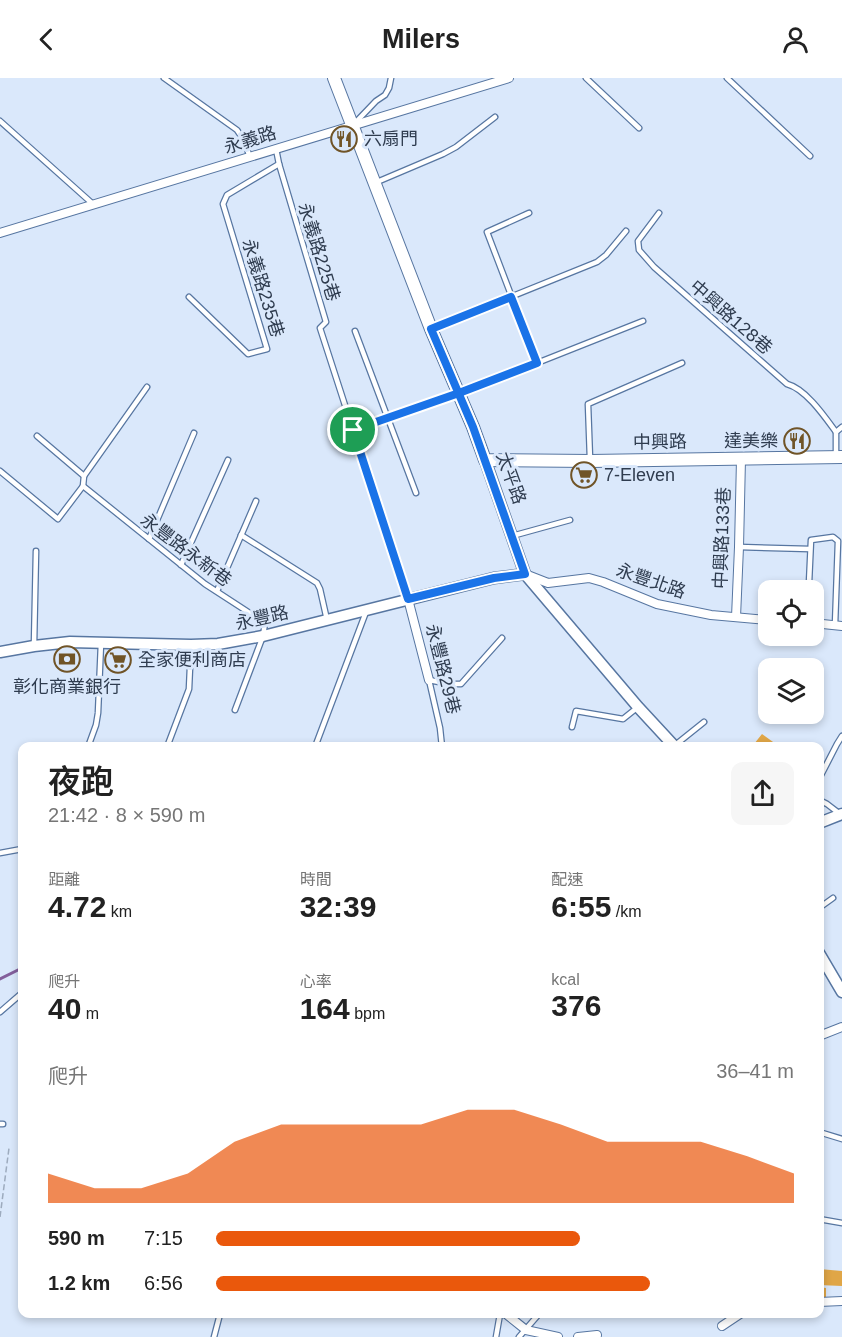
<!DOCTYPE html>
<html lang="zh-TW">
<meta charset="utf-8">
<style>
:root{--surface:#fff;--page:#f6f6f6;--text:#222;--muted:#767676;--accent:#ea580c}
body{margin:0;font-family:Arial,"Noto Sans TC",sans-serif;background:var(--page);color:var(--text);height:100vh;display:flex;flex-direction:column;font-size:22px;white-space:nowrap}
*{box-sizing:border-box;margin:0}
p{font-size:20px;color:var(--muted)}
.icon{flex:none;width:33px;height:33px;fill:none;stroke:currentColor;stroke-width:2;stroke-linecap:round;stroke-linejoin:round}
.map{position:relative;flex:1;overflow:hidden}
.sheet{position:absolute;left:18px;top:664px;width:806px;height:576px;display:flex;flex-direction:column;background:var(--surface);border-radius:12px;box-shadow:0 3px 9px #0003}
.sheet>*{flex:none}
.controls{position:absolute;left:758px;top:502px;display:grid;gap:12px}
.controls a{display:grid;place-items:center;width:66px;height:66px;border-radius:12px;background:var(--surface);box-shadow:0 3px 9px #0003;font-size:30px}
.pin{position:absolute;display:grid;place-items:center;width:51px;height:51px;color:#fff;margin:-26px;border:3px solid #fff;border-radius:50%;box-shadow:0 2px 6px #0007}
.round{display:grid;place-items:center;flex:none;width:63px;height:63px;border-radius:12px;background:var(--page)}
.headline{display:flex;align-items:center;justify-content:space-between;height:102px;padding:0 30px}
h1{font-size:33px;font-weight:600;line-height:45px}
.figures{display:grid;grid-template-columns:repeat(3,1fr);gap:9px;height:102px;padding:6px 30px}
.figures div{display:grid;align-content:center}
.figures b{font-size:30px;font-weight:600}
.figures small{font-size:16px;font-weight:400}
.figures p{font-size:16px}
.chart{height:168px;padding:12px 30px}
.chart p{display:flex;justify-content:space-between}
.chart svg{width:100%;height:108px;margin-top:6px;fill:var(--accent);opacity:.7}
ul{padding:0 30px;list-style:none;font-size:20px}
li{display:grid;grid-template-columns:96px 72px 1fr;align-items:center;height:45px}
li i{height:15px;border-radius:8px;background:var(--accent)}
header{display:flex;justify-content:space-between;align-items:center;height:78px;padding:0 30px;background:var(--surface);font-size:27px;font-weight:600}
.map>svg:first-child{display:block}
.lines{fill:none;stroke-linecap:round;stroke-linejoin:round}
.stream{stroke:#835f9b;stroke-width:3}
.building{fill:#e0a647}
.service-casing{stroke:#5776a1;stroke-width:7}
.minor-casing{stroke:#5776a1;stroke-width:10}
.tertiary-casing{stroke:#5776a1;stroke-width:13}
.secondary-casing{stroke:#5776a1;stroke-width:14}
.path{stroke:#9dabbe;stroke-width:1.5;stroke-dasharray:6 3;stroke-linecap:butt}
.service{stroke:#fff;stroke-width:4.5}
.minor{stroke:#fff;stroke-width:8}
.tertiary{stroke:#fff;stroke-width:10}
.secondary{stroke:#fff;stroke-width:12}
.route-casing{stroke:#fff;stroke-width:12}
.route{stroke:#1a73e8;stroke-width:8}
.labels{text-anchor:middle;stroke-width:6;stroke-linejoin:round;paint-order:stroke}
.poi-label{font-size:18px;fill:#2f3c4f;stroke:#dae8fb;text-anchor:start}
.street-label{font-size:18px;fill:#2f3c4f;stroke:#dae8fb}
</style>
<header><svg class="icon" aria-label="back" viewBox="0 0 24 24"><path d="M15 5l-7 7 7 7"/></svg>Milers<svg class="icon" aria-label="person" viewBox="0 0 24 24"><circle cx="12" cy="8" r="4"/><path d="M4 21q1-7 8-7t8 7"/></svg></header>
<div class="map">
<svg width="842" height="1259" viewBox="0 0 842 1259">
<rect width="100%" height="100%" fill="#dae8fb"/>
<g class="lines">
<path class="stream" d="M 0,901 L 22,890"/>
</g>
<g class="building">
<path d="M 762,656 L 780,669 L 748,669 L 752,664 L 754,666 Z"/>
<path d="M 819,1191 L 842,1193 L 842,1208 L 819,1207 Z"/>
<path d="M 819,1209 L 826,1210 L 826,1223 L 819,1222 Z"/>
</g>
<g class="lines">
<g class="service-casing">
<g id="service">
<path d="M 164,0 L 237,52 L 243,61 L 250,79"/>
<path d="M 586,0 L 639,50"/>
<path d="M 727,0 L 810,78"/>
<path d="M 0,43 L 94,127"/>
<path d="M 354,46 L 376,23 L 385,17 L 389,10 L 391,0"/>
<path d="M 276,71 L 279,86 L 326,244 L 320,250 L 353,352"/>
<path d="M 377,104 L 443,76 L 456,69 L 495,39"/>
<path d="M 529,135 L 487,154 L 537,285 L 643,243"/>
<path d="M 659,135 L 638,163 L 639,172 L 654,189 L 787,306 C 806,311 825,339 836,354"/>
<path d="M 189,219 L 248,276 L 267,271 L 223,126 L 227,117 L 279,86"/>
<path d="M 431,251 L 597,184 L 606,177 L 626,153"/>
<path d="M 355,253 L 416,415"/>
<path d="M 836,379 L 836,354 L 842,349"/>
<path d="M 590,381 L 588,326 L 682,285"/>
<path d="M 0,393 L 58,441 L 83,408 L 84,398 L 37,358"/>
<path d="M 84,398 L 147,309"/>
<path d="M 83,408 L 205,506 L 265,545 L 263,558 L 235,632"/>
<path d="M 241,457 L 317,505 L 320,511 L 327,542"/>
<path d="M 512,458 L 570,442"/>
<path d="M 149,461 L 194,355"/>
<path d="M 739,469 L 810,471"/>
<path d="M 181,487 L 228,382"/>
<path d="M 809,505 L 811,462 L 833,459 L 838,463 L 835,547"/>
<path d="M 217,513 L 256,423"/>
<path d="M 34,567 L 36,473"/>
<path d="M 572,649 L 576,633 L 623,641 L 638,629"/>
<path d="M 674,668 L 704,644"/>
<path d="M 88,669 L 96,647 L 98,635 L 101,565"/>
<path d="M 167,669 L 189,611 L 191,567"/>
<path d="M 315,669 L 366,534"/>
<path d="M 442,669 L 440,650 L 429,602 L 449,606 L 461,606 L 502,560"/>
<path d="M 819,701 L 837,666 L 842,658"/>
<path d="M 819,722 L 827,726 L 840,736"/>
<path d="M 0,775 L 22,771"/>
<path d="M 819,830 L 833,820"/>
<path d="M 0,934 L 22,915"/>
<path d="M 0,1046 L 3,1046"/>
<path d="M 819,1054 L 842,1061"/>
<path d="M 819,1141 L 842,1145"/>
<path d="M 214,1259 L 220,1236"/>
<path d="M 496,1259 L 500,1236"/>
<path d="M 519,1259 L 539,1236"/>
</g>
</g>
<g class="minor-casing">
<g id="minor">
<path d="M 0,155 L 509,0"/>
<path d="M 525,496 L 548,505 L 589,500 L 603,504 L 657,526 L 711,537 L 768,542"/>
<path d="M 736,539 L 739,469 L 741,381"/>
<path d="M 813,545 L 842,548"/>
<path d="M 429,602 L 408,521 L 353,352 L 458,315 L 537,285"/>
<path d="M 819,958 L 842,949"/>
<path d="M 819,1224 L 842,1223"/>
<path d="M 506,1236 L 526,1252 L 558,1259"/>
<path d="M 722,1248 L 740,1236"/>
<path d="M 578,1259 L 597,1257"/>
</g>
</g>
<g class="tertiary-casing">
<g id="tertiary">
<path d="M 485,382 L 525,496 L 638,629 L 675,669"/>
<path d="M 0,574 L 34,568 L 70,564 L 191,567 L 218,566 L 263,558 L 494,500 L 525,496"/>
<path d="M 819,745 L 842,736"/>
<path d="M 819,875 L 842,914"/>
</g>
</g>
<g class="secondary-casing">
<path id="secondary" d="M 334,0 L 431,251 L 473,349 L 485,382 L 591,383 L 842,379"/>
</g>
<path class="path" d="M 0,1139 L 9,1070"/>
<use href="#service" class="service"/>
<use href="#minor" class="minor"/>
<use href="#tertiary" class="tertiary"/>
<use href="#secondary" class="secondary"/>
</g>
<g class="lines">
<g class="route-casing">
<path id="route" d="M 353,352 L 408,521 L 494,500 L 525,496 L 473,349 L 431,251 L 511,219 L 537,285 L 459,315 L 353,352"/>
</g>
<use href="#route" class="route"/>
</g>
<defs>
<g id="restaurant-ring" transform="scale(1.35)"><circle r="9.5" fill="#dae8fb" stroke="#705427" stroke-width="1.5"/><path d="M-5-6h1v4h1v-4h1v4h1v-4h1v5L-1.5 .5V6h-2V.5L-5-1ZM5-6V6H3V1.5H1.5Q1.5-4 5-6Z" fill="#705427"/></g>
<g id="supermarket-ring" transform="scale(1.35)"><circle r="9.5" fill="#dae8fb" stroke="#705427" stroke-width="1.5"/><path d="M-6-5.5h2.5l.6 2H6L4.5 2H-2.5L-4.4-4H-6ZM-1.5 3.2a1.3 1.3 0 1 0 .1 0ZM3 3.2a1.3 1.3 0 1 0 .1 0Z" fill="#705427"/></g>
<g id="bank-ring" transform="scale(1.35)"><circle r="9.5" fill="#dae8fb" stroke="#705427" stroke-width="1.5"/><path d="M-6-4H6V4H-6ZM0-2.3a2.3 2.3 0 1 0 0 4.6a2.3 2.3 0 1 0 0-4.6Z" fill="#705427"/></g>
</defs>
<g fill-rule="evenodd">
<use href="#restaurant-ring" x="344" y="61"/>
<use href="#restaurant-ring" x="797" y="363"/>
<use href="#supermarket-ring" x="584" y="397"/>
<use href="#bank-ring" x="67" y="581"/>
<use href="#supermarket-ring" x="118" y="582"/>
</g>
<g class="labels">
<g class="poi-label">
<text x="364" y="67">六扇門</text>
<text x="778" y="369" text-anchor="end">達美樂</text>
<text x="604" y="403">7-Eleven</text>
<text x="138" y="588">全家便利商店</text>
<text x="67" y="615" text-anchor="middle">彰化商業銀行</text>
</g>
<g class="street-label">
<text transform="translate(250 62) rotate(-17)" y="6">永義路</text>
<text transform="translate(319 174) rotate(73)" y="6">永義路225巷</text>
<text transform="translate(263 210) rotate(73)" y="6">永義路235巷</text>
<text transform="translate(731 239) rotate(41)" y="6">中興路128巷</text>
<text transform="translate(660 364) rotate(-1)" y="6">中興路</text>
<text transform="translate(511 400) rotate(70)" y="6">太平路</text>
<text transform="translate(722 460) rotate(-88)" y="6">中興路133巷</text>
<text transform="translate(186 472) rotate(37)" y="6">永豐路永新巷</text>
<text transform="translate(651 503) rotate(19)" y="6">永豐北路</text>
<text transform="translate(262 540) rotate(-13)" y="6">永豐路</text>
<text transform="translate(443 591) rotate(76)" y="6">永豐路29巷</text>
</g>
</g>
</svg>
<div class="controls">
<a><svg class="icon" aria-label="locate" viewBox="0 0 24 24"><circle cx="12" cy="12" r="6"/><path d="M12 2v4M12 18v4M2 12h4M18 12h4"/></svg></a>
<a><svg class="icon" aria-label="layers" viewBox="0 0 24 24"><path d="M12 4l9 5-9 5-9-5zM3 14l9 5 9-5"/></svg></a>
</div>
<div class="pin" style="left:353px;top:352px;background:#1e9e55"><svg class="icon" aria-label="arrive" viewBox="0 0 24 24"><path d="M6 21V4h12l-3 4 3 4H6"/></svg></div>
<section class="sheet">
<div class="headline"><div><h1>夜跑</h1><p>21:42 · 8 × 590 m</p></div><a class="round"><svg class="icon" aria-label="share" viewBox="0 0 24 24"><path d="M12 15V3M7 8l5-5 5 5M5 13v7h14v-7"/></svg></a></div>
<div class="figures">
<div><p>距離</p><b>4.72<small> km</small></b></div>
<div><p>時間</p><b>32:39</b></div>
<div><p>配速</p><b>6:55<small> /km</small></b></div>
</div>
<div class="figures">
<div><p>爬升</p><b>40<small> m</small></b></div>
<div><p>心率</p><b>164<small> bpm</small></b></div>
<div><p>kcal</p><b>376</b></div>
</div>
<div class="chart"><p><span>爬升</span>36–41 m</p>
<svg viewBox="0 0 160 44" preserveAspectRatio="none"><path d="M0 44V32L10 38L20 38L30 32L40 19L50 12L60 12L70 12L80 12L90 6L100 6L110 12L120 19L130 19L140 19L150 25L160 32V44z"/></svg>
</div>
<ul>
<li><b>590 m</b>7:15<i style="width:63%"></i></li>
<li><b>1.2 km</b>6:56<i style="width:75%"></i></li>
</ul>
</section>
</div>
